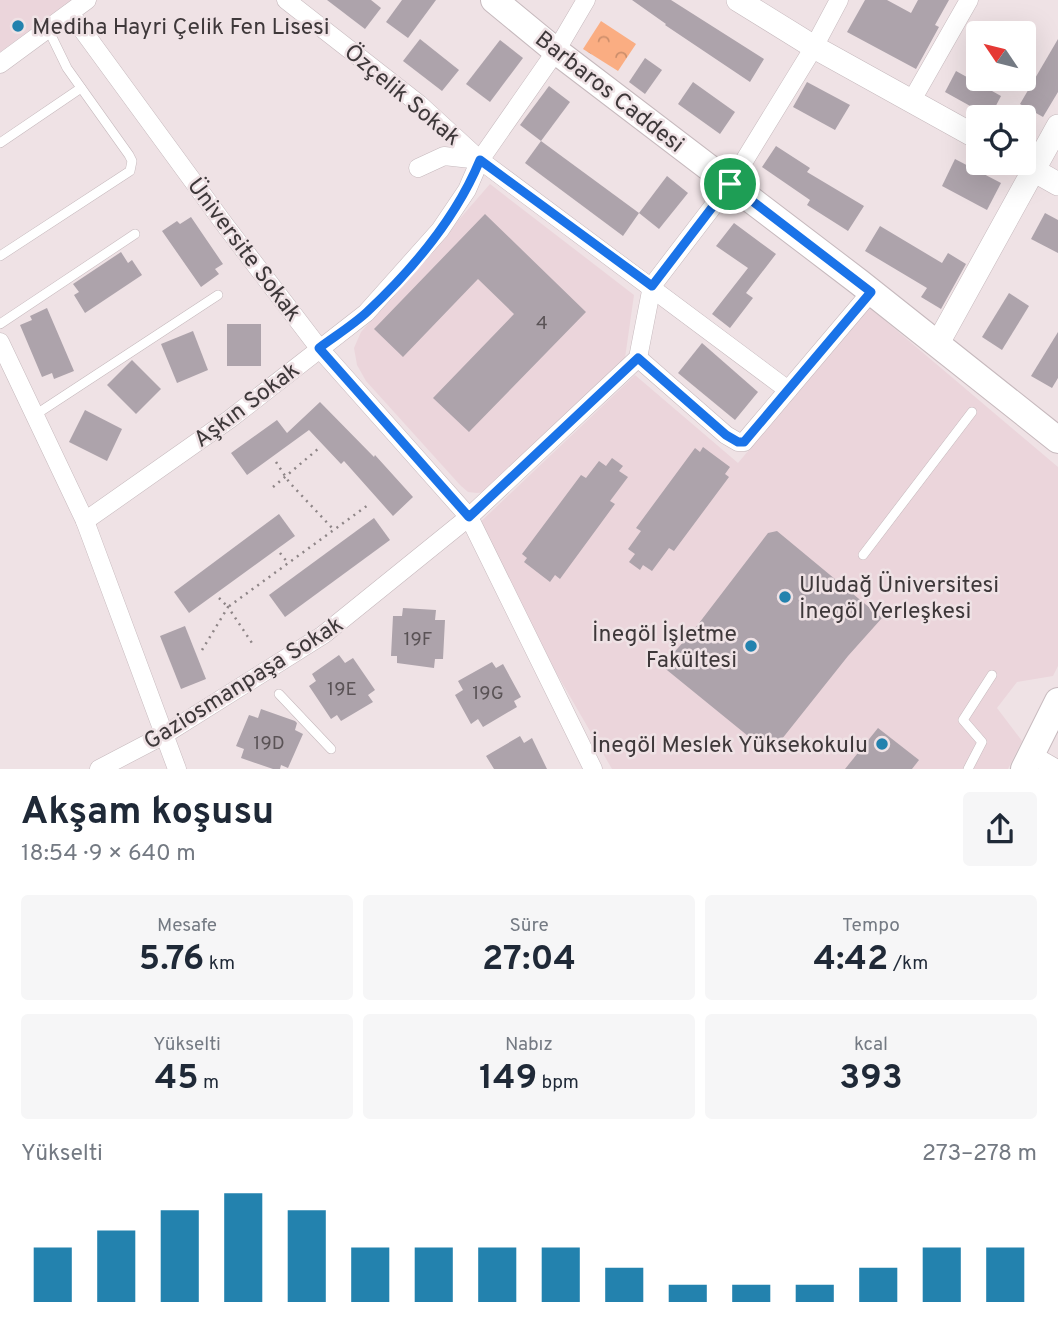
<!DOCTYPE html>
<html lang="tr">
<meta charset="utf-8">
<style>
:root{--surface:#fff;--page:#f6f6f7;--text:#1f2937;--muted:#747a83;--accent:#2382ae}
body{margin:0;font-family:Overpass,sans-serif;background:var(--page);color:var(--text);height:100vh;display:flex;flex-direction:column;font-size:26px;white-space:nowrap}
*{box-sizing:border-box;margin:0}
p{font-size:23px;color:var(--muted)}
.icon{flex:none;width:38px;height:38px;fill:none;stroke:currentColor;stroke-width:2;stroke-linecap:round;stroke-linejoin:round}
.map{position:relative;height:769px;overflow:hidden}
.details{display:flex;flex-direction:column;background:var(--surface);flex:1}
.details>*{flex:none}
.needle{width:46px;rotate:305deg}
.controls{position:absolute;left:966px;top:21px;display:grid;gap:14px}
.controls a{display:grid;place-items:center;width:70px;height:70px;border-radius:7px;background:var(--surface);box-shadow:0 7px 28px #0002;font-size:35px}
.pin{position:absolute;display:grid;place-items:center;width:60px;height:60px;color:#fff;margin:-30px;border:4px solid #fff;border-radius:50%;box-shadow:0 2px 7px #0007}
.round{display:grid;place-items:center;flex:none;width:74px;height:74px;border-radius:7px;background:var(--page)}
.summary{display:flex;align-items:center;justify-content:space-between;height:119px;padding:0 21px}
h1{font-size:38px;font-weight:700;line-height:52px}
.stats{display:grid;grid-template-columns:repeat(3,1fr);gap:10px;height:119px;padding:7px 21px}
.stats div{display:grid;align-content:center;border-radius:7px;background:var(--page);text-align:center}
.stats b{font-size:35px;font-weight:700}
.stats small{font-size:19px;font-weight:400}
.stats p{font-size:19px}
.chart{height:196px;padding:14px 21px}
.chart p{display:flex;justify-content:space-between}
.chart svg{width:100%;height:126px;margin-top:7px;stroke:var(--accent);stroke-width:6}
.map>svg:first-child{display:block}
.built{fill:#ebd5db}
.park{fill:url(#park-crowns)}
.building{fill:#ada3ab}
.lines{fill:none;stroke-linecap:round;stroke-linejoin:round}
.service-casing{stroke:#c6b9bd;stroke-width:10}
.minor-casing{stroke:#c6b9bd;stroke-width:19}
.tertiary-casing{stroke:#c6b9bd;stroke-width:24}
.secondary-casing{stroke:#c6b9bd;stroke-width:28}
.path{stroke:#8e8587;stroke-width:2.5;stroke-dasharray:2 5;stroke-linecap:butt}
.service{stroke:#fff;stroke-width:9}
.minor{stroke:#fff;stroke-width:18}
.tertiary{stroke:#fff;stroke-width:23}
.secondary{stroke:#fff;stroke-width:26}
.route-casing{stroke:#fff;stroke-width:14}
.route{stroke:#1a73e8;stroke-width:9}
.poi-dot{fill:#2382ae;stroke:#efe2e5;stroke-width:2.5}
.labels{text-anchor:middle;stroke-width:5;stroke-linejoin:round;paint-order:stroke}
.number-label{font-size:19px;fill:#5a5356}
.poi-label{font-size:23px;fill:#3e383a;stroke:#efe2e5;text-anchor:start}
.street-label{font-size:23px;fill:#3e383a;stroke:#efe2e5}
</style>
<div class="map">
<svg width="1058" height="769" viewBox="0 0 1058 769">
<defs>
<pattern id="park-crowns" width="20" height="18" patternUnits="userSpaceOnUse" patternTransform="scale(1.75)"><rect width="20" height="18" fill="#faad82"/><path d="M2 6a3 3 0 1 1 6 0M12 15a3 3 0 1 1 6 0" fill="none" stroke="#cc8e6b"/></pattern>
</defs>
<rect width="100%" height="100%" fill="#efe2e5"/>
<g class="built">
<path d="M 0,0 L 73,0 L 0,52 Z"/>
<path d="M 490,184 L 634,295 L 625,358 L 486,492 L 477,493 L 468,492 L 460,485 L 366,381 L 357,365 L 354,348 L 361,332 Z"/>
<path d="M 869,307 L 1058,467 L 1058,666 L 1053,676 L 1017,682 L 997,708 L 1022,741 L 1008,769 L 612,769 L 473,529 L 635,375 L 738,463 Z"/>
</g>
<path class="park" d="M 601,21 L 636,44 L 618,71 L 583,49 Z"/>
<g class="building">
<path d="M 327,0 L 371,0 L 381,8 L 365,29 Z"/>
<path d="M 402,0 L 436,0 L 408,38 L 386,22 Z"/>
<path d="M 632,0 L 671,0 L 764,59 L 750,82 L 665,25 L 666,24 Z"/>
<path d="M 865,0 L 887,0 L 911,13 L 918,0 L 949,0 L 935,25 L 939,27 L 916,69 L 847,32 Z"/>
<path d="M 420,39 L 459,70 L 442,91 L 403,61 Z"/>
<path d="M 1058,39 L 1058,92 L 1043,117 L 1020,104 Z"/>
<path d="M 500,40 L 523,58 L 490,102 L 466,84 Z"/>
<path d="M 645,58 L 662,70 L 645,94 L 629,82 Z"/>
<path d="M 956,71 L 1001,96 L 990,117 L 945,92 Z"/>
<path d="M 693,82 L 735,112 L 720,134 L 678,104 Z"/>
<path d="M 807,82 L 850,105 L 835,130 L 793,107 Z"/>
<path d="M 549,86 L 570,102 L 541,141 L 520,125 Z"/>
<path d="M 541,141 L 639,213 L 623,236 L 525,163 Z"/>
<path d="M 776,146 L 810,168 L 807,172 L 864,206 L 848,231 L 807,205 L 810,200 L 762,167 Z"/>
<path d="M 955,159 L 1001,183 L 987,210 L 942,186 Z"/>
<path d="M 667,176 L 688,193 L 659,229 L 639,213 Z"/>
<path d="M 1045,213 L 1058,220 L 1058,253 L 1031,239 Z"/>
<path d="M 485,214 L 586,312 L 469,432 L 433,398 L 514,314 L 478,279 L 403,357 L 374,329 Z"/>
<path d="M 191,217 L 223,264 L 215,269 L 219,274 L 201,287 L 162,231 L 177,221 L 180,224 Z"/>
<path d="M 734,223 L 776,254 L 746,293 L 753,298 L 730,328 L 712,314 L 748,268 L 716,246 Z"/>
<path d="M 880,226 L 942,263 L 948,253 L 966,264 L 941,309 L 921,297 L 927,288 L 865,251 Z"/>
<path d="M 121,252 L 128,263 L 132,260 L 142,275 L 85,313 L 74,295 L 79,292 L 73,284 Z"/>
<path d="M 1009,293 L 1029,306 L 1002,350 L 982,337 Z"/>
<path d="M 47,308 L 74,371 L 54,379 L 52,373 L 42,377 L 20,325 L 32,320 L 30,316 Z"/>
<rect x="227" y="324" width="34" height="42"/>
<path d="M 193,331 L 208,370 L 177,383 L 161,344 Z"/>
<path d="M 1058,332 L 1058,378 L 1052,388 L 1031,376 Z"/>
<path d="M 702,343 L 758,392 L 735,420 L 678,373 Z"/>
<path d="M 132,360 L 161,389 L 136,414 L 107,385 Z"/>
<path d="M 320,402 L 374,457 L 375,455 L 413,497 L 393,516 L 344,461 L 341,464 L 309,430 L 247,475 L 231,453 L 277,420 L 287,433 Z"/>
<path d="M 85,410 L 122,429 L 107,461 L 69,442 Z"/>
<path d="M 703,447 L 730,467 L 725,474 L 729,477 L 674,551 L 669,548 L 652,571 L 643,565 L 640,570 L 629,562 L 635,554 L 628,549 L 641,531 L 636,528 L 695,448 L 700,452 Z"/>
<path d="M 612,458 L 623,466 L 619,471 L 628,477 L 610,501 L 615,504 L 560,579 L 555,575 L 550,582 L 524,562 L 527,558 L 522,554 L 581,475 L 586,478 L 599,461 L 606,466 Z"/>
<path d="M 279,514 L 295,536 L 189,613 L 174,592 Z"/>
<path d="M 374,518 L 390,540 L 285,617 L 269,595 Z"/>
<path d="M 777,531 L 882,618 L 848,656 L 770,754 L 662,666 L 693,631 L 768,533 Z"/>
<path d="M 403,608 L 436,610 L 435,620 L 445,620 L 443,659 L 435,659 L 434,668 L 397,663 L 397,656 L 391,656 L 393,616 L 402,616 Z"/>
<path d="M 185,626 L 206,679 L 181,689 L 160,636 Z"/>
<path d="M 339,655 L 345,663 L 353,658 L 375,690 L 368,695 L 373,702 L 341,721 L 337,715 L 331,719 L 309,686 L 316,681 L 312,674 Z"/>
<path d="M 492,662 L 496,668 L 503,664 L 521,697 L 514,701 L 517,707 L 483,727 L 478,719 L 471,724 L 455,695 L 463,690 L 458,681 Z"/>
<path d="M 261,709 L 295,721 L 297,723 L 295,730 L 303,734 L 288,768 L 281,765 L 280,769 L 273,769 L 241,758 L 244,749 L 236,746 L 249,715 L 258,718 Z"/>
<path d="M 878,728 L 919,760 L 912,769 L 845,769 Z"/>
<path d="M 520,736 L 524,743 L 532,738 L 547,769 L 494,769 L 486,756 Z"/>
</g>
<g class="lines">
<g class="service-casing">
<g id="service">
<path d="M 0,143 L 81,88"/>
<path d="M 0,256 L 130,171 L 132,161 L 129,155 L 67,68 L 48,29"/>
<path d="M 0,324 L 135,234"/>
<path d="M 35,415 L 218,295"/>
<path d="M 863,555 L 972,412"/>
<path d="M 279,694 L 331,749"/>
<path d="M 968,769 L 982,742 L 963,720 L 992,675"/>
</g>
</g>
<g class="minor-casing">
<g id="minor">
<path d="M 286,0 L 419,104 L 480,160 L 788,390"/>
<path d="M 70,13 L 225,225 L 319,348 L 469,517 L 593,769"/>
<path d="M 0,64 L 87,0"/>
<path d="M 912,100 L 969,0"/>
<path d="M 418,168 L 444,156 L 480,160"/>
<path d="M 0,342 L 85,521 L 177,769"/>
<path d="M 638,358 L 726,435 L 738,442 L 744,442 L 871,292"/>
<path d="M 85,521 L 230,419 L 366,313 L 440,230 L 467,190 L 480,160 L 556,51 L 586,0"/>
<path d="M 1031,754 L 1057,769"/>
<path d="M 99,769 L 164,735 L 323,635 L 469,517 L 638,358 L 652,286 L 730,184 L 814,47 L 839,0"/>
</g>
</g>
<g class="tertiary-casing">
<g id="tertiary">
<path d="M 738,0 L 814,47 L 978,138"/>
<path d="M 1021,163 L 1058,184"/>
<path d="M 937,345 L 1058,126"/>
</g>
</g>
<g class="secondary-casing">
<g id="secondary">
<path d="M 494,0 L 556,51 L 859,282 L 1058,440"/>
<path d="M 1024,769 L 1058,701"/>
</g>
</g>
<g class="path">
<path d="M 276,462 L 289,482 L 334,530"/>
<path d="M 273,487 L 318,449"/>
<path d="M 280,553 L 288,563"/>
<path d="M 219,598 L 228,607 L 368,505"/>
<path d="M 202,650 L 228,607 L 252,643"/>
</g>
<use href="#service" class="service"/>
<use href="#minor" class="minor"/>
<use href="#tertiary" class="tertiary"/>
<use href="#secondary" class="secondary"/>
</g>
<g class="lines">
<g class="route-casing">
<path id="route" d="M 480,160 L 652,286 L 730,184 L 871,292 L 744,442 L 738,442 L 726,435 L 638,358 L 469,517 L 319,348 C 335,336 353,325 367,312 C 413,269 456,218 480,160 Z"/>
</g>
<use href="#route" class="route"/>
</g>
<g class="poi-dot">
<circle cx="18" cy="26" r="7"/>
<circle cx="785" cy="597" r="7"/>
<circle cx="751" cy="646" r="7"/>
<circle cx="882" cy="744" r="7"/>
</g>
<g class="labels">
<g class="number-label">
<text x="542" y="329">4</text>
<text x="418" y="645">19F</text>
<text x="342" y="695">19E</text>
<text x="488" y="699">19G</text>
<text x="269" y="749">19D</text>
</g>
<g class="poi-label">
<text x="32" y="34">Mediha Hayri Çelik Fen Lisesi</text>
<text x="799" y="592">Uludağ Üniversitesi<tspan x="799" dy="26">İnegöl Yerleşkesi</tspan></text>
<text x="737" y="641" text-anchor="end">İnegöl İşletme<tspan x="737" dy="26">Fakültesi</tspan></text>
<text x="868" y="752" text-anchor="end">İnegöl Meslek Yüksekokulu</text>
</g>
<g class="street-label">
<text transform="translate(610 91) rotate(38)" y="8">Barbaros Caddesi</text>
<text transform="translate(403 94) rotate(40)" y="8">Özçelik Sokak</text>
<text transform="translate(245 249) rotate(53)" y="8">Üniversite Sokak</text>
<text transform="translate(246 404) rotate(-37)" y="8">Aşkın Sokak</text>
<text transform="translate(243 682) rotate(-32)" y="8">Gaziosmanpaşa Sokak</text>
</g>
</g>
</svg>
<div class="controls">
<a><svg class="needle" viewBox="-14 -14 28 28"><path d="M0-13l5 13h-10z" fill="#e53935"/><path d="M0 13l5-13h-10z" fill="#747a83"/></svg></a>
<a><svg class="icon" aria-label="locate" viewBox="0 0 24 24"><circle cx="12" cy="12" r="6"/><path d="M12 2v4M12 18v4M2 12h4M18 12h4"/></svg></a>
</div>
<div class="pin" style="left:730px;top:184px;background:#1e9e55"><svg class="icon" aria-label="arrive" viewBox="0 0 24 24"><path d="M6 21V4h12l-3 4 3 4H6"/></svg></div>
</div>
<section class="details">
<div class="summary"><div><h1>Akşam koşusu</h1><p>18:54 · 9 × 640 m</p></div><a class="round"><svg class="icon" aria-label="share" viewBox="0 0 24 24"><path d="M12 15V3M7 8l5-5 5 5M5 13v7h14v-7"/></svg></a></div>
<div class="stats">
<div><p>Mesafe</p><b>5.76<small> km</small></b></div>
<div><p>Süre</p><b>27:04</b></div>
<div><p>Tempo</p><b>4:42<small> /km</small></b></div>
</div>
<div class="stats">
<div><p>Yükselti</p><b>45<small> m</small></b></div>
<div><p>Nabız</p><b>149<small> bpm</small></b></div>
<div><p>kcal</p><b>393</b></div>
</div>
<div class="chart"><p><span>Yükselti</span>273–278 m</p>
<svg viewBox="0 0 160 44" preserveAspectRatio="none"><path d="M5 44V25M15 44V19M25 44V12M35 44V6M45 44V12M55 44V25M65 44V25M75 44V25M85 44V25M95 44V32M105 44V38M115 44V38M125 44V38M135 44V32M145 44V25M155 44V25"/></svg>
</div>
</section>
